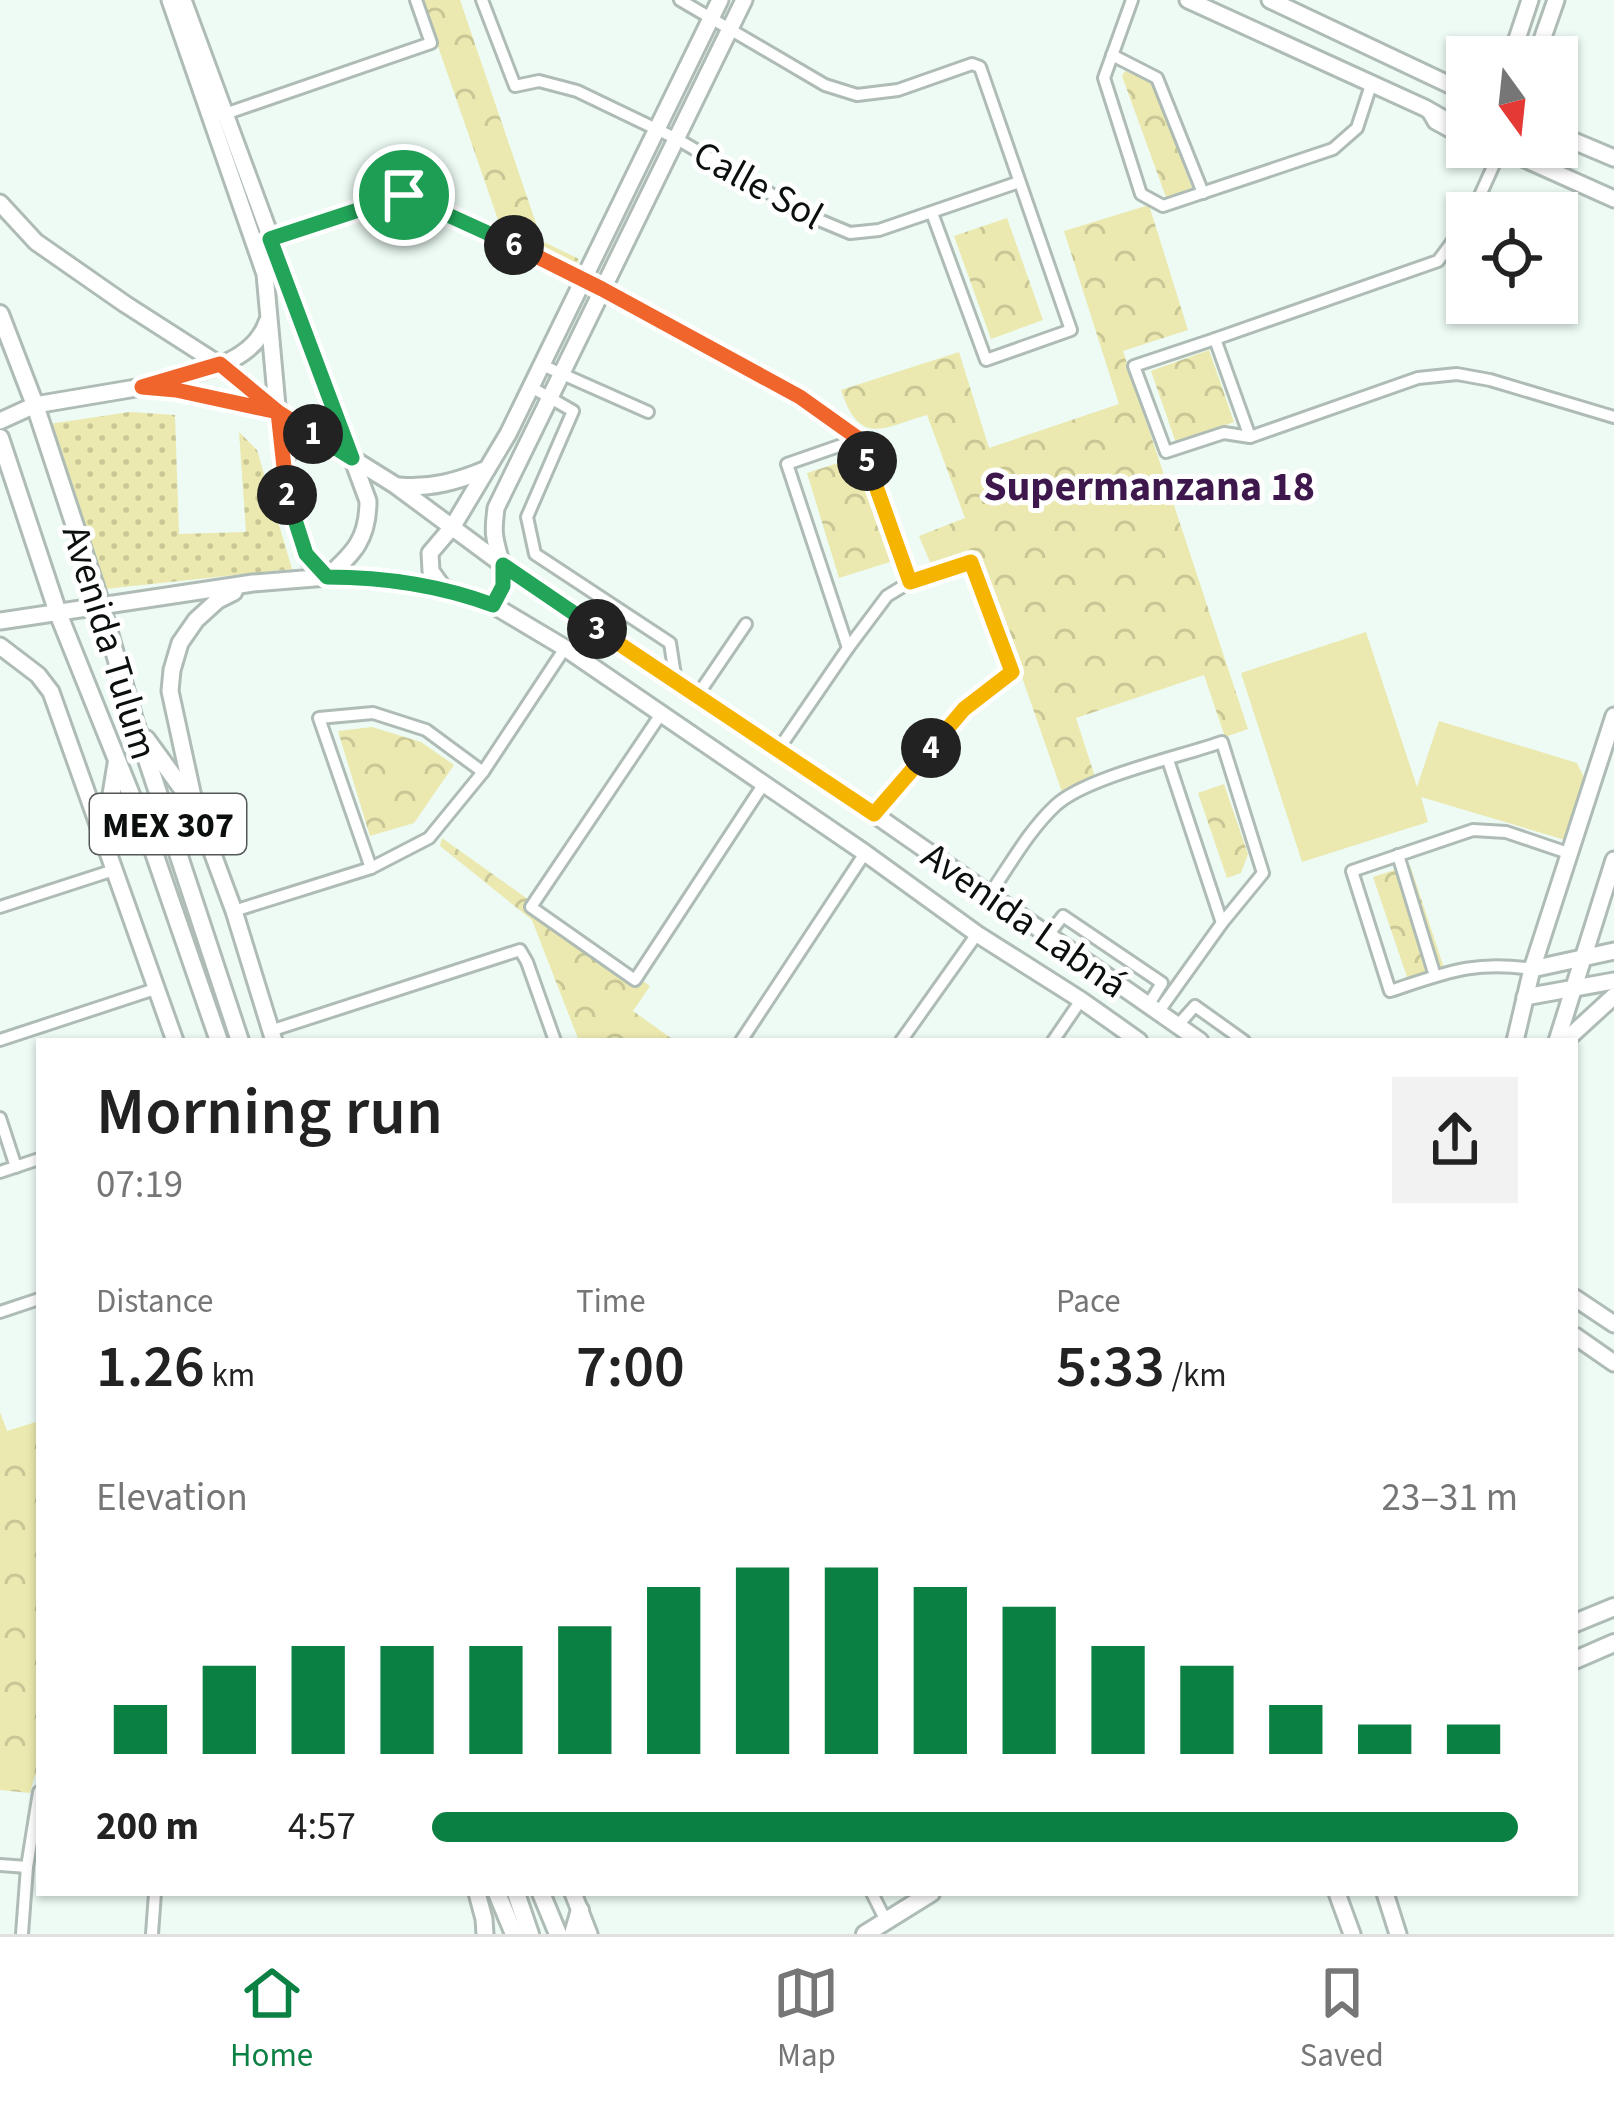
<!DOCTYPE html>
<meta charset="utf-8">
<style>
:root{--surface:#fff;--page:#f2f2f2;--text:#222;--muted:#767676;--line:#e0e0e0;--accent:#0b8043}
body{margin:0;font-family:"Source Sans 3",sans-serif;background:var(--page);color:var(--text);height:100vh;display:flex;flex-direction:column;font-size:45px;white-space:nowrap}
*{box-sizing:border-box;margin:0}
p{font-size:39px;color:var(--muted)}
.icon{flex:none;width:66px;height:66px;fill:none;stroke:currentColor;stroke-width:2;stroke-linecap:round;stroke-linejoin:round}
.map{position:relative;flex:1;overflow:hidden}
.sheet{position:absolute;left:36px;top:1038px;width:1542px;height:858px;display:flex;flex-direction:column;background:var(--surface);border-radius:0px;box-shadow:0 3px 9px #0004}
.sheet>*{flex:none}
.needle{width:78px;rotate:165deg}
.fabs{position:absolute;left:1446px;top:36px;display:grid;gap:24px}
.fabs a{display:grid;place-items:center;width:132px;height:132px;border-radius:0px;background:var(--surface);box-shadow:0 3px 9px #0004;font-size:60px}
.pin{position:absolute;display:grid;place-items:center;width:102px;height:102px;color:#fff;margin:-51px;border:6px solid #fff;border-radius:50%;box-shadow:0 3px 12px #0007}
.km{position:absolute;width:60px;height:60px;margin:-30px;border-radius:50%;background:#222;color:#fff;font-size:33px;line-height:60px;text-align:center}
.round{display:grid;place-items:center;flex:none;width:126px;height:126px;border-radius:0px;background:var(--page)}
.summary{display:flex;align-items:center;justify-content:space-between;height:204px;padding:0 60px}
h1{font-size:66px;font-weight:600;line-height:90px}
.figures{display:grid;grid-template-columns:repeat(3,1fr);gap:18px;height:204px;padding:12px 60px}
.figures div{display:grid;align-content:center}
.figures b{font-size:60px;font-weight:600}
.figures small{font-size:33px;font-weight:400}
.figures p{font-size:33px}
.chart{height:336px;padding:24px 60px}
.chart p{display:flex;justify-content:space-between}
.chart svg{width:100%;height:216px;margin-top:12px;stroke:var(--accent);stroke-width:6}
ul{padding:0 60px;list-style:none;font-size:39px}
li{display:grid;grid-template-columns:192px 144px 1fr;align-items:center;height:90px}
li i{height:30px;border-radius:15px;background:var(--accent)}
.tab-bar{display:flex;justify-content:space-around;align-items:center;height:168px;border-top:3px solid var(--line);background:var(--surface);font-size:33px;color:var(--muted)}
.tab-bar a{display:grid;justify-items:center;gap:6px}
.tab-bar .current{color:var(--accent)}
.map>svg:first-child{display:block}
.grass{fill:url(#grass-dots)}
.forest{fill:url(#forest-crowns)}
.garden{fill:#ebe9af}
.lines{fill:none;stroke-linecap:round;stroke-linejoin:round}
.street-casing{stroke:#afbcb6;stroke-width:16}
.secondary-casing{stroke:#afbcb6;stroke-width:21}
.primary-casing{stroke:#afbcb6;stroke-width:22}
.street{stroke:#fff;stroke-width:10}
.secondary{stroke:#fff;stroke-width:15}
.primary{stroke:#fff;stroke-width:16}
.split-1-casing{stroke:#fff;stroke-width:24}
.split-2-casing{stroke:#fff;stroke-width:24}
.split-3-casing{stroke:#fff;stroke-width:24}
.split-4-casing{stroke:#fff;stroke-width:24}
.split-5-casing{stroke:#fff;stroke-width:24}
.split-6-casing{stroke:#fff;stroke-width:24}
.split-7-casing{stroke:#fff;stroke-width:24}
.split-1{stroke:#22a559;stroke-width:15}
.split-2{stroke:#f0652b;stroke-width:15}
.split-3{stroke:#22a559;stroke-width:15}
.split-4{stroke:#f5b400;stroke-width:15}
.split-5{stroke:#f5b400;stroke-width:15}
.split-6{stroke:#f0652b;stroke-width:15}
.split-7{stroke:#22a559;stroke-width:15}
.labels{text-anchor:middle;stroke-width:10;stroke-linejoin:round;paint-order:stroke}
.shield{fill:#fff;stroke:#545756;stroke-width:3}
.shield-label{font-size:36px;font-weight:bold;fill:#0b0f0d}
.street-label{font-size:39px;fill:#0b0f0d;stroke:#fff}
.neighbourhood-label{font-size:42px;font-weight:bold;fill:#3e184d;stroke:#fff}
</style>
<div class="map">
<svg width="1614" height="1934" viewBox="0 0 1614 1934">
<defs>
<pattern id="grass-dots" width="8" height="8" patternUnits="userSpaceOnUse" patternTransform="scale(3)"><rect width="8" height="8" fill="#ebe9af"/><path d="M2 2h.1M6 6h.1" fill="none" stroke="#c8c795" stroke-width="1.8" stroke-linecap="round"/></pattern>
<pattern id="forest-crowns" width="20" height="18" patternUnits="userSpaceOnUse" patternTransform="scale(3)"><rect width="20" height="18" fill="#ebe9af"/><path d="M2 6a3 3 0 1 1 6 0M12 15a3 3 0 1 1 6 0" fill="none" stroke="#c8c795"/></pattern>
</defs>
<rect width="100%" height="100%" fill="#edfbf4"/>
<path class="grass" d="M 130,412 L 175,415 L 179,534 L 246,532 L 239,432 L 257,450 L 292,569 L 105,589 L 49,424 Z"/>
<g class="forest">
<path d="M 422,0 L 460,0 L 542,241 L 579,259 L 574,270 L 504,237 Z"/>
<path d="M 1125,71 L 1154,82 L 1192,188 L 1166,197 L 1122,76 Z"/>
<path d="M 1149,205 L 1188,330 L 1123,351 L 1248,729 L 1225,737 L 1204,675 L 1076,718 L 1096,780 L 1062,792 L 978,551 L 932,567 L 919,536 L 965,518 L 927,415 C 884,427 860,448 841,390 L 959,352 L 989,448 L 1119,404 L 1064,231 Z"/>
<path d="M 1007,218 L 1043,320 L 991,339 L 954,236 Z"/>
<path d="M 1209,350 L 1234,422 L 1176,443 L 1151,371 Z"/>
<path d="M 860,456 L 893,561 L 839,578 L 807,473 Z"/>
<path d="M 372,727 L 421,742 L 454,765 L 414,823 L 370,836 L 338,731 Z"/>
<path d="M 1224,784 L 1248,854 L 1241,873 L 1227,878 L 1198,793 Z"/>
<path d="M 442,838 L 650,986 L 633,1011 L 675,1041 L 579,1041 L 532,920 L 440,846 Z"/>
<path d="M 1410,865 L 1444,968 L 1408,980 L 1373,877 Z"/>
<path d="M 0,1412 L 7,1431 L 39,1421 L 39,1775 L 35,1775 L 30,1793 L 0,1790 Z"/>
</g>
<path class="garden" d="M 1366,632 L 1417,787 L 1439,721 L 1577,763 L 1584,777 L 1565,840 L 1421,797 L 1428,822 L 1302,862 L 1241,673 Z"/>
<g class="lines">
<g class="street-casing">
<g id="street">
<path d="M 482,0 L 515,86 L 539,81 L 577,91 L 677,139 L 807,215 L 850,233 L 879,230 L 1019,182"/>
<path d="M 680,0 L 825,85 L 857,95 L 898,90 L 972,64 L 980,67 L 1071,330 L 986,360 L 932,213"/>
<path d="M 1132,0 L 1104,78 L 1141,194 L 1163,206 L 1333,149 L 1357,128 L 1371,85"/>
<path d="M 1112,55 L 1157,78 L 1203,193"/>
<path d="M 1427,111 L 1434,123 L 1467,141"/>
<path d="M 222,115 L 431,43 L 416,0"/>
<path d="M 1479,147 L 1497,156"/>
<path d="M 1472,213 L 1501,149"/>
<path d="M 1467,222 L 1438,261 L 1215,339 L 1250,437 L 1418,378 L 1457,374 L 1490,380 L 1614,417"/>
<path d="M 270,239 L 404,195 L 602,289 L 800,397 L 859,439"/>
<path d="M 1215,339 L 1134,366 L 1166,452 L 1224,433 L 1250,437"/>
<path d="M 542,365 L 648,412"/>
<path d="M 531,387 L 573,411 L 527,517 L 535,554 L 670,643 L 676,682"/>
<path d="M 848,648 L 787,464 L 859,439 L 910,582"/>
<path d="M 697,696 L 746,624"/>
<path d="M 661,714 L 531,907 L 635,980 L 763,785"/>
<path d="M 778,750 L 848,648 L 887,596 L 910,582 L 971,562 L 1012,672 L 965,709 L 874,814"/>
<path d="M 1168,760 L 1222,923"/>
<path d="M 1398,855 L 1435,976"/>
<path d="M 371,868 L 319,718 L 373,713 L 426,730 L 483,772"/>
<path d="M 989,895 C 1010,865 1029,830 1056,805 C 1087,777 1179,757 1222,742 L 1263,873 L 1222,923 L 1159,1011"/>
<path d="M 0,907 L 114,870"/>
<path d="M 234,911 L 371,868 L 429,838 L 483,772 L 565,648"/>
<path d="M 1048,935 L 1063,916 L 1162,983 L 1149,1004"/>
<path d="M 1532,969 C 1474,960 1445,973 1390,991 L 1352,871 L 1473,830 L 1506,832 L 1571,854"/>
<path d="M 1178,1025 L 1195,1006 L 1244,1041"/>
<path d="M 270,1031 L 520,950 L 527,962 L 555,1041"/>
<path d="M 0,1040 L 155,989"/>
<path d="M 741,1041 L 865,853"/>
<path d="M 901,1041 L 977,934"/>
<path d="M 1053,1041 L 1081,1000"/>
<path d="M 0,1118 L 16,1167"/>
<path d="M 0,1172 L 39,1159"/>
<path d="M 0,1312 L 39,1299"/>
<path d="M 0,1865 L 27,1867"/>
<path d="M 872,1893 L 886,1921"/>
<path d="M 22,1934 L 27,1867 L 39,1792"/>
<path d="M 152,1934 L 155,1893"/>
</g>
</g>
<g class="secondary-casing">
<g id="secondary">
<path d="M 170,0 L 265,274 L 284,483 L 301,543 L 309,560 L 327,577"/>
<path d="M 183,0 L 368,501 C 368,539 354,553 327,577"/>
<path d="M 1188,0 L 1425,108 L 1467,132"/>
<path d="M 1270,0 L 1467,93"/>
<path d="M 1511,57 L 1530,0"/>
<path d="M 1536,57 L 1556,0"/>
<path d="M 1557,134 L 1614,158"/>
<path d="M 1498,147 L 1614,199"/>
<path d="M 0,203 L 36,242 L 125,304 L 220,365 L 276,410"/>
<path d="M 151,384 C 190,373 252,367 267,322"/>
<path d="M 0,421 L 35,405 L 142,387 L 176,390 L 278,412 L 395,485 L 503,565 L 874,814 L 1200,1041"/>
<path d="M 283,463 C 291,442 307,441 327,448"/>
<path d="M 399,486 C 431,489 458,481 487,469"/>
<path d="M 443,588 L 431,571 L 430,553 L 453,526 L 508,434 L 720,0"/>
<path d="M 234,592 L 218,600 L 196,620 L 180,643 L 172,670 L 170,691 L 195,806 L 234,911 L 274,1041"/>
<path d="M 493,605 C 513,578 500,567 495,538 C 493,528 495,518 496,508 L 744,0"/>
<path d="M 0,621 L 253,583 L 327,577 L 414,583 L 443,588 L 493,605 L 565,648 L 865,853 L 977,934 L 1081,1000 L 1139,1041"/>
<path d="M 0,646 L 38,675 L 51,692 L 175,1041"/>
<path d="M 1532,969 L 1614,951"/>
<path d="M 1525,997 L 1614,981"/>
<path d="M 1515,1041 L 1532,969 L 1614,716"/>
<path d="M 1557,1041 L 1614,860"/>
<path d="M 1565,1041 L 1614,996"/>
<path d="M 1575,1298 L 1614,1324"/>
<path d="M 1575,1336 L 1614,1363"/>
<path d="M 477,1893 L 484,1919 L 485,1934"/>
<path d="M 573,1893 L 589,1934"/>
<path d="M 1337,1893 L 1352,1934"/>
<path d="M 1385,1893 L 1398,1934"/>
</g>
</g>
<g class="primary-casing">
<g id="primary">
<path d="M 0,314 L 35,405 L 101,605 L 135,723 L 240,1041"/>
<path d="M 0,438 L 58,613 L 152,847 L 219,1041"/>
<path d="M 146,739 L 195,806"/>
<path d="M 104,840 L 117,761"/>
<path d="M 1575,1623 L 1614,1607"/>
<path d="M 1575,1660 L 1614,1643"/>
<path d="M 497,1893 L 514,1934"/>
<path d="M 516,1893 L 530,1934"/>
<path d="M 541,1893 L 558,1934"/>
<path d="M 573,1934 L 580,1910"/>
<path d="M 865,1934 L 931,1893"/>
</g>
</g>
<use href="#street" class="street"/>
<use href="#secondary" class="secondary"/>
<use href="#primary" class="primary"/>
</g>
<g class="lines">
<g class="split-1-casing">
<path id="split-1" d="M 313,434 L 352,458 L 270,239 L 404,195"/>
</g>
<g class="split-2-casing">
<path id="split-2" d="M 287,495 L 278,412 L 220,364 L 142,387 L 176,390 L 278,412 L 313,434"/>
</g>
<g class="split-3-casing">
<path id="split-3" d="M 287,495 L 306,554 L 327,577 C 385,577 439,585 493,605 L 503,586 L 503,565 L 597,629"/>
</g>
<g class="split-4-casing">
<path id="split-4" d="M 597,629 L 874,814 L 931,748"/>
</g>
<g class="split-5-casing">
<path id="split-5" d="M 867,461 L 910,582 L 971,562 L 1012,672 L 964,709 L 931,748"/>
</g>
<g class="split-6-casing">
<path id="split-6" d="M 514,245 L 602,289 L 800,397 L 859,439 L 867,461"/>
</g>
<g class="split-7-casing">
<path id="split-7" d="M 404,195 L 514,245"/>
</g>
<use href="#split-1" class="split-1"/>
<use href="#split-2" class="split-2"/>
<use href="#split-3" class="split-3"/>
<use href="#split-4" class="split-4"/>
<use href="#split-5" class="split-5"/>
<use href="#split-6" class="split-6"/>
<use href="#split-7" class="split-7"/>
</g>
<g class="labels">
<rect class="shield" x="90" y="794" width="156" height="60" rx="9"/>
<g class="shield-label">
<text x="168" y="837">MEX 307</text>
</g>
<g class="street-label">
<text transform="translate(759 184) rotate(29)" y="14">Calle Sol</text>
<text transform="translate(111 642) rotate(73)" y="14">Avenida Tulum</text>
<text transform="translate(1025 919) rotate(35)" y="14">Avenida Labná</text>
</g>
<g class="neighbourhood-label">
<text x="1149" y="500">Supermanzana 18</text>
</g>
</g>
</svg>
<div class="fabs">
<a><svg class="needle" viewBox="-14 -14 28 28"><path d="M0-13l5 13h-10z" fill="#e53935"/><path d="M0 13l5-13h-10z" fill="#767676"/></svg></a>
<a><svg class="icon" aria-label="locate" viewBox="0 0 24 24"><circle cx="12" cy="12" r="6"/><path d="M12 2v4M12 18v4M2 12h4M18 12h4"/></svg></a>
</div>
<div class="pin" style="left:404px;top:195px;background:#1e9e55"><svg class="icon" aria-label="arrive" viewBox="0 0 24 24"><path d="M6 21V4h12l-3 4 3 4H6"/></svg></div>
<b class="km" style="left:313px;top:434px">1</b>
<b class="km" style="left:287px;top:495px">2</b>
<b class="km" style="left:597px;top:629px">3</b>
<b class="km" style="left:931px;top:748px">4</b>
<b class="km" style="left:867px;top:461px">5</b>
<b class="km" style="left:514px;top:245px">6</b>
<section class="sheet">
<div class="summary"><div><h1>Morning run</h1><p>07:19</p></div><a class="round"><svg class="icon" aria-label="share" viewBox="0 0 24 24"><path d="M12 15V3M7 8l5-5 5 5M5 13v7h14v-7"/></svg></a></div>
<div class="figures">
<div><p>Distance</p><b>1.26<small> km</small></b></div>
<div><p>Time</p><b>7:00</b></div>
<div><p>Pace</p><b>5:33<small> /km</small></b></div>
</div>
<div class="chart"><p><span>Elevation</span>23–31 m</p>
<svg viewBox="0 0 160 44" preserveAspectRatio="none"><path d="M5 44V34M15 44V26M25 44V22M35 44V22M45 44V22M55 44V18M65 44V10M75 44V6M85 44V6M95 44V10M105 44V14M115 44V22M125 44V26M135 44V34M145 44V38M155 44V38"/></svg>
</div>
<ul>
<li><b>200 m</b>4:57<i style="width:100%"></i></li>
</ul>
</section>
</div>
<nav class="tab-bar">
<a class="current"><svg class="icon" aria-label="home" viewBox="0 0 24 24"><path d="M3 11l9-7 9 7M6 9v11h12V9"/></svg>Home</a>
<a><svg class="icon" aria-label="map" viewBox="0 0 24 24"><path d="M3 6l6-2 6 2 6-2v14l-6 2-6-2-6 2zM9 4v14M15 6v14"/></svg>Map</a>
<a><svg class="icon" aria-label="saved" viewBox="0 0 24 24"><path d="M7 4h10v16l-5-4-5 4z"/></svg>Saved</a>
</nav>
